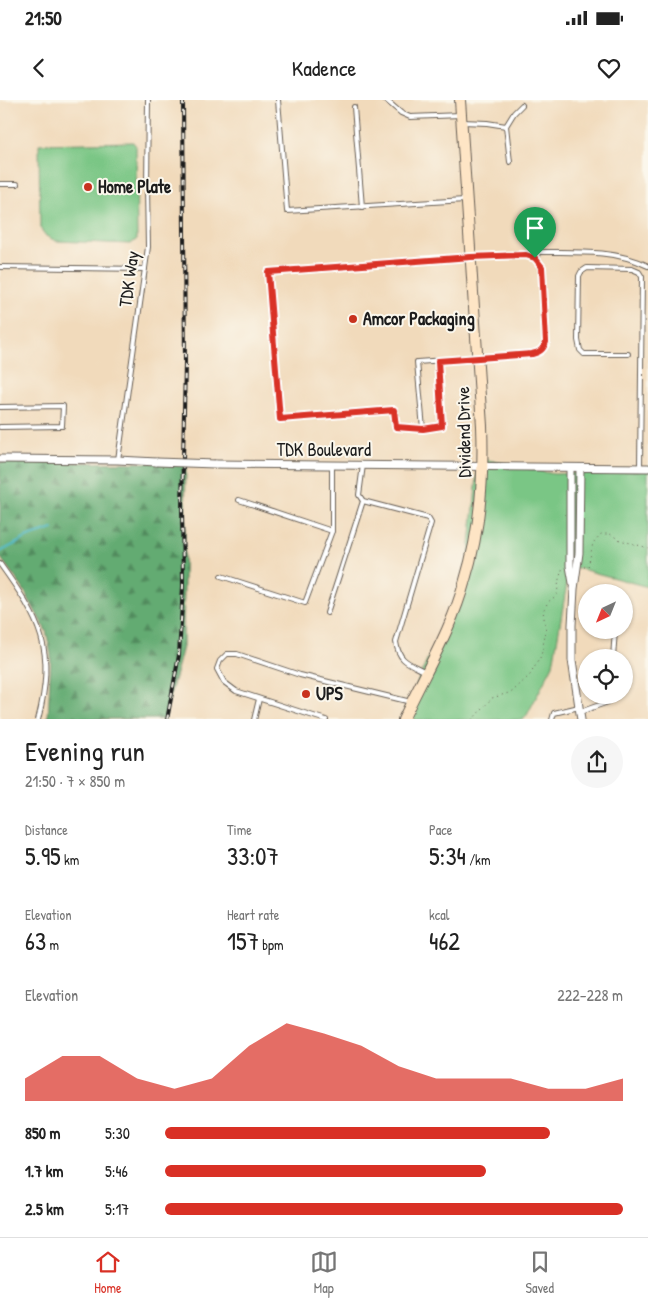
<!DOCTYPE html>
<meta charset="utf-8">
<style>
:root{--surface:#fff;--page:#f6f6f6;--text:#222;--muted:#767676;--line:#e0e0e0;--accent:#d93025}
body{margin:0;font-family:"Patrick Hand",sans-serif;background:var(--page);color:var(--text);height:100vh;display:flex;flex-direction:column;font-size:19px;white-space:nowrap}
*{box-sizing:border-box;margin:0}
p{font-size:16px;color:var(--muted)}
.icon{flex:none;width:28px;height:28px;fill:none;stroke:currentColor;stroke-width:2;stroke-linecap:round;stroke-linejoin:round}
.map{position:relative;height:619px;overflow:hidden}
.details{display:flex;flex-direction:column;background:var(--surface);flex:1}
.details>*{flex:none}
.needle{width:32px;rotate:223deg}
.tools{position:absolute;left:578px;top:484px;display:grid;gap:10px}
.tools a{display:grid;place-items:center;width:55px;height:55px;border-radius:50%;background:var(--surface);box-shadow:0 1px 4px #0004;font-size:25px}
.pin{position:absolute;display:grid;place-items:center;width:42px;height:42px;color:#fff;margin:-51px -21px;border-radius:50% 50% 50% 0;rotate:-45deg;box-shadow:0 0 5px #0007}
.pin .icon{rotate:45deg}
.round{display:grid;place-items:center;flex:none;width:52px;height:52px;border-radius:26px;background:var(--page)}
.head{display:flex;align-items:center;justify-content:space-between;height:85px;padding:0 25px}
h1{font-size:28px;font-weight:600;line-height:38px}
.figures{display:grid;grid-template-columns:repeat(3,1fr);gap:8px;height:85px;padding:5px 25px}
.figures div{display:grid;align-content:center}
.figures b{font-size:25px;font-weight:600}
.figures small{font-size:14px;font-weight:400}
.figures p{font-size:14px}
.chart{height:140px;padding:10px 25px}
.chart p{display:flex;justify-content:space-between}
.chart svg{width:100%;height:90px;margin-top:5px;fill:var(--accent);opacity:.7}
ul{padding:0 25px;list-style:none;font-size:16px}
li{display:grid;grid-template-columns:80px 60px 1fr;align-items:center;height:38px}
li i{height:12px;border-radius:6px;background:var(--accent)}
.status{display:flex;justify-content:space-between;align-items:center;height:35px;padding:0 25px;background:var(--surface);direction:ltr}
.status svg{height:14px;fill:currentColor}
header{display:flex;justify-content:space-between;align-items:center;height:65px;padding:0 25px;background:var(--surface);font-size:22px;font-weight:600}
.tab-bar{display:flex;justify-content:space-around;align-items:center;height:70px;border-top:1px solid var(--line);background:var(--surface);font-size:14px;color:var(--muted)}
.tab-bar a{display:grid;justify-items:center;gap:2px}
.tab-bar .current{color:var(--accent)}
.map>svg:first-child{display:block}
.grass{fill:#7ac685;stroke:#4b7150}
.forest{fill:url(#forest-firs);stroke:#406447}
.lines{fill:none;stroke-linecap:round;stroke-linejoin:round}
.stream{stroke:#48b6c3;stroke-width:2}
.lane-casing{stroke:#675e54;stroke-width:6}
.street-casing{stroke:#675e54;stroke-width:9}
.secondary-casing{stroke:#675e54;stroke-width:12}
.path{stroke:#675e54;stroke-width:1;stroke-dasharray:1 4;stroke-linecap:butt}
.lane{stroke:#fff;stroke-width:4}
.street{stroke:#fff;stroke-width:7}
.secondary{stroke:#fee5c5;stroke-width:10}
.rail-casing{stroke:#1c1c1c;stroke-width:4}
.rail{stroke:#fbf7ec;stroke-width:2;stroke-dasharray:5.5;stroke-linecap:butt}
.street-bridge-casing{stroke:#675e54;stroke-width:9;stroke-linecap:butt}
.street-bridge{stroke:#fff;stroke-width:7}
.route-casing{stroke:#fff;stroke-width:10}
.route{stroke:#d93025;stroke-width:6}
.poi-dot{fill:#c8321e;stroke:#fbf7ec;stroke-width:2}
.labels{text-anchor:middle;stroke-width:4;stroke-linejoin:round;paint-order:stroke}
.poi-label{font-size:18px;font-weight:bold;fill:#1c1c1c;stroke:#fbf7ec;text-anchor:start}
.street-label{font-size:18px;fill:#1c1c1c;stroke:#fbf7ec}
</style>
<div class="status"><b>21:50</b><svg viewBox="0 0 49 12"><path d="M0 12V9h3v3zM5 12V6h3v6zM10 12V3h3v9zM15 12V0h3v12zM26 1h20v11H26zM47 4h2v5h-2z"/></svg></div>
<header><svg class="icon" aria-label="back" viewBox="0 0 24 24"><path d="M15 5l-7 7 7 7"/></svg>Kadence<svg class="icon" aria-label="heart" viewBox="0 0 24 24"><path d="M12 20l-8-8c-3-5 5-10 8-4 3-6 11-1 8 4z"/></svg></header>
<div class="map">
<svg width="648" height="620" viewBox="0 0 648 620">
<defs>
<pattern id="forest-firs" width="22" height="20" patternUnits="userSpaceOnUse" patternTransform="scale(1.25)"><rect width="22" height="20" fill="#63ab72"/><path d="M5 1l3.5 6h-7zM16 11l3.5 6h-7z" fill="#518a5d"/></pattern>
</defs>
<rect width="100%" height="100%" fill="#fbf7ec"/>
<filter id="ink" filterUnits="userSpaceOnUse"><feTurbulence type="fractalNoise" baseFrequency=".02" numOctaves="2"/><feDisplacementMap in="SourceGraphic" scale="10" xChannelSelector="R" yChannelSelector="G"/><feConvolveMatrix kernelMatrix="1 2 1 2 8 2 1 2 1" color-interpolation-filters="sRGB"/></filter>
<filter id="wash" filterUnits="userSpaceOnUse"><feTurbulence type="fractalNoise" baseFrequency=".0096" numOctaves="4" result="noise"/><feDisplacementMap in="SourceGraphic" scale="20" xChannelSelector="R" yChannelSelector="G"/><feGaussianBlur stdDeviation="1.12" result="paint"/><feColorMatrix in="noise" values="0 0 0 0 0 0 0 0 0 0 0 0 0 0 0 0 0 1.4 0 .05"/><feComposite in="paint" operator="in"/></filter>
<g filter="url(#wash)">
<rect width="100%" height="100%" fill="#f1dabb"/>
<g class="grass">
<path d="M 133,42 L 136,46 L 137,139 L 131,144 L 56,141 L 46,136 L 40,128 L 39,44 Z"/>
<path d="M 479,358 L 554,374 L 648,370 L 648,487 L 570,466 L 553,565 L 527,615 L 523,620 L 403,620 L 419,578 L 467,474 Z"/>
</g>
<path class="forest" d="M 0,362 L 186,363 L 183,547 L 164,619 L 48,619 L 51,555 L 46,531 L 22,487 L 0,457 Z"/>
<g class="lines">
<path class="stream" d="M 0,452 L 28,437 L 53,429"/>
</g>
</g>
<g filter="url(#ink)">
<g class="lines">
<g class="lane-casing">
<g id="lane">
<path d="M 278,0 L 287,111 L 465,100"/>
<path d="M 386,0 L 401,13 L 410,17 L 461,15"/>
<path d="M 354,7 L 362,107"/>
<path d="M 462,22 L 487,23 L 506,26 L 510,62"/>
<path d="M 506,26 L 514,13 L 522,5"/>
<path d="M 0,84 L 17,84"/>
<path d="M 535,158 L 539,152 L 544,152 C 577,152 617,150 648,166"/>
<path d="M 0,167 L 145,169"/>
<path d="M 628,254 L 584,254 L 580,250 L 578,240 L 579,176 L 581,172 L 587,168 L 632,169 L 639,172 L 642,177 L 640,368"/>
<path d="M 0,307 L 63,306 L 62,326 L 0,327"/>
<path d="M 423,329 L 396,327 L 394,310 L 280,319 L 268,172 L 471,157 L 526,155 L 535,158 L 542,167 L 546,242 C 543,250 540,252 532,254 L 417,262 L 423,329 L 442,326 L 438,261"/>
<path d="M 118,360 L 148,147 L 147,86 L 148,0"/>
<path d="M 363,365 L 359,395 L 363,401 L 428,418 L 431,423 L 396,542 C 399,562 409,563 426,572"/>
<path d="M 239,400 L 332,431 L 332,365"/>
<path d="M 0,464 C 41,521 56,549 38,620"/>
<path d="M 221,476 L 305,503 L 332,431"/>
<path d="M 327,513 L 363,401"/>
<path d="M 613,558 L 615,530"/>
<path d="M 580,612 L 608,602 L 611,595"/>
<path d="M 254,620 L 259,599"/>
<path d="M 326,620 L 236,591 L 224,582 L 217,569 L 220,561 L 227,554 L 237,554 L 300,575 L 411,602"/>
<path d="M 552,620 L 554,613 L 579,607"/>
</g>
</g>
<g class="street-casing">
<g id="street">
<path d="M 0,359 L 118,360 L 157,362"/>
<path d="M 215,364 L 648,368"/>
<path d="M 570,368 L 570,466 L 573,483"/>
<path d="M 580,368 L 579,453 L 574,489 L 572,525 L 572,560 L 581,620"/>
</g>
</g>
<g class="secondary-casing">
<path id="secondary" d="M 403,620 C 424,574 452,529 465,480 C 480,431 484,377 482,326 L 460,0"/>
</g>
<g class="path">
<path d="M 584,467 L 588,467 L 593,443 L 601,434 L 610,434 L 620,440 L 648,448"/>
<path d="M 472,620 L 492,598 L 512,592 L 530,575 L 541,556 L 546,531 L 543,511 L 548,502 L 557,495 L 559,479 L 563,467"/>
</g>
<use href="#lane" class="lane"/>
<use href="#street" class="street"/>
<use href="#secondary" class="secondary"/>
<g class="rail-casing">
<path id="rail" d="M 167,620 L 179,555 L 183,486 L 182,408 L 185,263 L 183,0"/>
</g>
<use href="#rail" class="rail"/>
<g class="street-bridge-casing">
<path id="street-bridge" d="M 157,362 L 215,364"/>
</g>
<use href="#street-bridge" class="street-bridge"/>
</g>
</g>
<g class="lines" filter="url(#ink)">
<g class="route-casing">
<path id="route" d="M 526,155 L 535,158 L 542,167 L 546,242 C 543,250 540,252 532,254 L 438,261 L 442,326 L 423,329 L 396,327 L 394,310 L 280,319 L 268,172 L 471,157 Z"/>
</g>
<use href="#route" class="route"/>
</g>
<g class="poi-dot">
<circle cx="88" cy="87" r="5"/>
<circle cx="353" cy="219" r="5"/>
<circle cx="306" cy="594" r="5"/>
</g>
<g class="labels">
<g class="poi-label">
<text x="98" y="93">Home Plate</text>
<text x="363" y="225">Amcor Packaging</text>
<text x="316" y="600">UPS</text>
</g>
<g class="street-label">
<text transform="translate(129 179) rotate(-82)" y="6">TDK Way</text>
<text transform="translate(464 332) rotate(-91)" y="6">Dividend Drive</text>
<text x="324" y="356">TDK Boulevard</text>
</g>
</g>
</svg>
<div class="tools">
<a><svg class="needle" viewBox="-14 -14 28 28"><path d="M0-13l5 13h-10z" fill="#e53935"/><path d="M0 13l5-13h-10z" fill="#767676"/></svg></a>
<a><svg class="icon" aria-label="locate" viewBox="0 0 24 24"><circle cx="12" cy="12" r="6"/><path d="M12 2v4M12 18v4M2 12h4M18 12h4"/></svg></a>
</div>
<div class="pin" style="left:535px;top:158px;background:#1e9e55"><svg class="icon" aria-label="arrive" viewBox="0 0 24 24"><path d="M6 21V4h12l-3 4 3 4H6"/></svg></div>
</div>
<section class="details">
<div class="head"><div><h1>Evening run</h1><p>21:50 · 7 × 850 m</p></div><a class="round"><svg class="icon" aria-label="share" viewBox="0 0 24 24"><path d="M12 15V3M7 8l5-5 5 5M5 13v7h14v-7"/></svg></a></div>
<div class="figures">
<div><p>Distance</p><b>5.95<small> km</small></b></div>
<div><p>Time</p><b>33:07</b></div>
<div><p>Pace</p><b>5:34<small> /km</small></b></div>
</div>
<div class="figures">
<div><p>Elevation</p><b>63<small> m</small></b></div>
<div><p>Heart rate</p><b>157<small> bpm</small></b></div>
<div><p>kcal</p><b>462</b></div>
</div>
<div class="chart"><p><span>Elevation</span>222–228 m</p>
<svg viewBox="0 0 160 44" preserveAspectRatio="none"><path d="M0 44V33L10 22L20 22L30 33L40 38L50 33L60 17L70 6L80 11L90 17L100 27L110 33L120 33L130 33L140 38L150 38L160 33V44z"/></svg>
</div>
<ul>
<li><b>850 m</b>5:30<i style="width:84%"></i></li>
<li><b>1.7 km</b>5:46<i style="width:70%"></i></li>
<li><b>2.5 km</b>5:17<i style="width:100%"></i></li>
</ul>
</section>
<nav class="tab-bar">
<a class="current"><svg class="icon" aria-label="home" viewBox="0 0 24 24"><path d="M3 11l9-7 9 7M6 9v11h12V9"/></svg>Home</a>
<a><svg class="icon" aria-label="map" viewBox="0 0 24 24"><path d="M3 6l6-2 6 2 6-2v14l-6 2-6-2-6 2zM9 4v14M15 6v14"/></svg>Map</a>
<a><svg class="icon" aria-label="saved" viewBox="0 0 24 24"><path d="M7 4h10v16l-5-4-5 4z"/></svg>Saved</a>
</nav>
